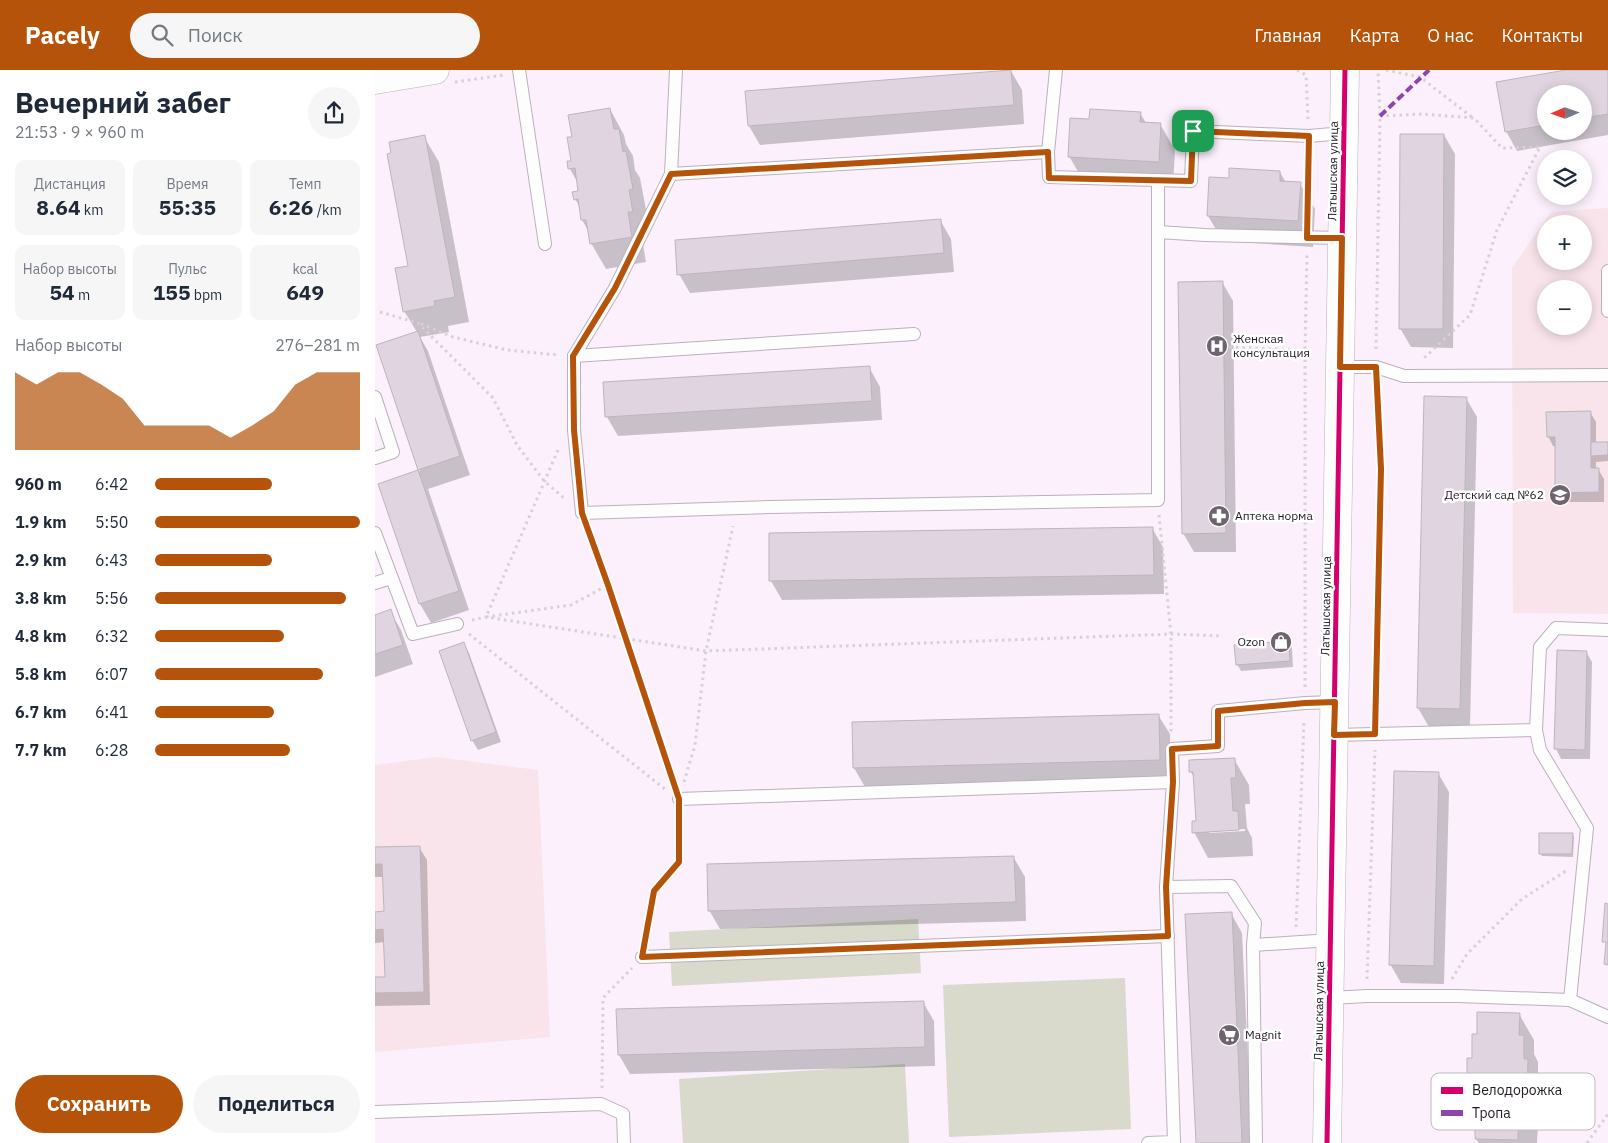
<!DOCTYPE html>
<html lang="ru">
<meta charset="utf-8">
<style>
:root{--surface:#fff;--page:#f6f6f7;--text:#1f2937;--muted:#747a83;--accent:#b45309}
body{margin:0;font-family:"IBM Plex Sans",sans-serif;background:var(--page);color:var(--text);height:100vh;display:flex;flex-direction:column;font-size:19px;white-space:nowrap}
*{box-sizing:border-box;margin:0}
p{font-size:16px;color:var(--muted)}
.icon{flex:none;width:28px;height:28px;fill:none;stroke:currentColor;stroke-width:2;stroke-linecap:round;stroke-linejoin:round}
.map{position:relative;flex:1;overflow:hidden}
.drawer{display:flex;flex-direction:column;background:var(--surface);width:375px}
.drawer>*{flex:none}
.needle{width:32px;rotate:268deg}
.controls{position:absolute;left:1162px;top:15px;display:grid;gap:10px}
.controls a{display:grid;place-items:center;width:55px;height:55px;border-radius:50%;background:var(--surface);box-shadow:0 2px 12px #0003;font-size:25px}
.pin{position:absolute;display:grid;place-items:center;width:42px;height:42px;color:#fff;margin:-21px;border-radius:10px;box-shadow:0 2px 8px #0006}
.round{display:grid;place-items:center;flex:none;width:52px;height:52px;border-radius:26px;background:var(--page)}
.headline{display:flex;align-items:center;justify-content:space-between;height:85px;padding:0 15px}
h1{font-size:28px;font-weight:700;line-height:38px}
.metrics{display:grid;grid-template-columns:repeat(3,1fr);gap:8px;height:85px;padding:5px 15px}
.metrics div{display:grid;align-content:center;border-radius:10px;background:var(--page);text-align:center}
.metrics b{font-size:21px;font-weight:700}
.metrics small{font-size:14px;font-weight:400}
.metrics p{font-size:14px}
.chart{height:140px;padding:10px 15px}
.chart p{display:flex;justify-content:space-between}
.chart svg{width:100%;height:90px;margin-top:5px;fill:var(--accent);opacity:.7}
.button{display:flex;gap:10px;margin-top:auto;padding:10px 15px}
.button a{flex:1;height:58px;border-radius:30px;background:var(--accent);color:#fff;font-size:20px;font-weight:700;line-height:58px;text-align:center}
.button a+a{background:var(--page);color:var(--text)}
ul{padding:0 15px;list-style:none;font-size:16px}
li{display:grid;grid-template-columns:80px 60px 1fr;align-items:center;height:38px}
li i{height:12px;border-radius:6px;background:var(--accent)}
header{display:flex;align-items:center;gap:30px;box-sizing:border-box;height:70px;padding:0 25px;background:var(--accent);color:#fff}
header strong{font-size:24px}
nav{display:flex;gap:28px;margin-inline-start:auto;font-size:18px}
.search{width:350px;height:45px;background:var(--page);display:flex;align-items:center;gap:12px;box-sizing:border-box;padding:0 18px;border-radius:28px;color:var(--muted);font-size:19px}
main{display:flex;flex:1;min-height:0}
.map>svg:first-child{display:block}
.education{fill:#f8e4ea;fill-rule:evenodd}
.green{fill:#d9d9cc}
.shadow{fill:#0003;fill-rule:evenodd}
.building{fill:#dfd4df;stroke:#bdb5bd}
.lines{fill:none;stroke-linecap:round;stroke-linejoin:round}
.lane-casing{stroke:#bab1ba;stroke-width:14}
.secondary-casing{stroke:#bab1ba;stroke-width:29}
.path{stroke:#d5d2d5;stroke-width:3;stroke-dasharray:2.5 4;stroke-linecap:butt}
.lane{stroke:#fefdfe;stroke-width:12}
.secondary{stroke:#fefdfe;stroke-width:28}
.quiet{stroke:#8e44ad;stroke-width:4;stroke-dasharray:8 4;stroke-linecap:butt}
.cycleway-casing{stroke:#fff;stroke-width:8}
.cycleway{stroke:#d6006c;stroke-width:5}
.route-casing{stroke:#fff;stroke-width:10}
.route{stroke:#b45309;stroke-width:6}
.labels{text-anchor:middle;stroke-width:5;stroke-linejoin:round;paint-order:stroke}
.street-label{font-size:12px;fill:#211922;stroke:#fff}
.poi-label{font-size:12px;fill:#211922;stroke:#fff;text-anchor:start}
.key{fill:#fff;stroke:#bcbabd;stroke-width:1}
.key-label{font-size:14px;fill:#211922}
</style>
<header>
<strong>Pacely</strong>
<div class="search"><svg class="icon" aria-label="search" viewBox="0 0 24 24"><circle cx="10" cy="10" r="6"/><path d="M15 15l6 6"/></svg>Поиск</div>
<nav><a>Главная</a><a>Карта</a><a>О нас</a><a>Контакты</a></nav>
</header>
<main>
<section class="drawer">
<div class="headline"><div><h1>Вечерний забег</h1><p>21:53 · 9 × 960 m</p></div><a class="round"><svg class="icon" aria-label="share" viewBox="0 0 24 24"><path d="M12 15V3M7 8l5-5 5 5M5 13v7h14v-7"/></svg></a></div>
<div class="metrics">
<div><p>Дистанция</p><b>8.64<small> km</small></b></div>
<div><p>Время</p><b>55:35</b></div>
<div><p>Темп</p><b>6:26<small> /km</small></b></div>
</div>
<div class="metrics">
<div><p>Набор высоты</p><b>54<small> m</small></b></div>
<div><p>Пульс</p><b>155<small> bpm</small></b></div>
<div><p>kcal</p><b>649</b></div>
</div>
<div class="chart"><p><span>Набор высоты</span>276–281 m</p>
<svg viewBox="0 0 160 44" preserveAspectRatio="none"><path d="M0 44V6L10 12L20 6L30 6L40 12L50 19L60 32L70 32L80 32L90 32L100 38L110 32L120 25L130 12L140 6L150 6L160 6V44z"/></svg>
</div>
<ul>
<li><b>960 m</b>6:42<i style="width:57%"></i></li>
<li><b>1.9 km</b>5:50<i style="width:100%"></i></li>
<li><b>2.9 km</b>6:43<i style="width:57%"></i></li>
<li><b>3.8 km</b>5:56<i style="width:93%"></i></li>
<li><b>4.8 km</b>6:32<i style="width:63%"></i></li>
<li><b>5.8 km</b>6:07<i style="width:82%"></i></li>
<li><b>6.7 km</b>6:41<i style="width:58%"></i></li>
<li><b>7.7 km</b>6:28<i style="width:66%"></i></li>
</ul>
<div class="button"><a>Сохранить</a><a>Поделиться</a></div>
</section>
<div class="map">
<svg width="1233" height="1073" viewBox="0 0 1233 1073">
<rect width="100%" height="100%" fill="#fbf0fb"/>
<g class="education">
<path d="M 1233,138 L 1233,544 L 1138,543 L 1137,198 L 1176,142 ZM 1171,154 L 1209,154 L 1209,191 L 1171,191 ZM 1171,219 L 1209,219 L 1209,256 L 1171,256 Z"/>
<path d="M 61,687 L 163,700 L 175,967 L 0,982 L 0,695 Z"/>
</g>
<g class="green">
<path d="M 543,849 L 546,903 L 297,916 L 294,862 Z"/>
<path d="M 750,908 L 756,1059 L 574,1067 L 568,915 Z"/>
<path d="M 530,994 L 534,1073 L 308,1073 L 304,1009 Z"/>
</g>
<g class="shadow">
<path d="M 1198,0 L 1233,0 L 1233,65 L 1142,81 L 1131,61 L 1123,13 ZM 1171,24 L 1209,24 L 1209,61 L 1171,61 Z"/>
<path d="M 636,1 L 647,20 L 649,54 L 385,75 L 374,56 Z"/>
<path d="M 235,39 L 249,65 L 251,74 L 258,86 L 260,100 L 265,108 L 272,145 L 268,146 L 272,167 L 267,168 L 271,192 L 231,199 L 216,173 L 214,162 L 207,150 L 206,139 L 200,129 L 205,122 L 204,115 L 195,99 L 194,92 L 198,92 L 198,68 Z"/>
<path d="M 765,43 L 771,53 L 785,54 L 800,80 L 798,117 L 709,112 L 694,86 L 715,50 Z"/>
<path d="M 1069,65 L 1080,84 L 1078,278 L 1036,277 L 1025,258 Z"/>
<path d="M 49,67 L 64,92 L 94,252 L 73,256 L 74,262 L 45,267 L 53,281 L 95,405 L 53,419 L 94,540 L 56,553 L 45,534 L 5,414 L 45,401 L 3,276 L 42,262 L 29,241 Z"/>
<path d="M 905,102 L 911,113 L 925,114 L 940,139 L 938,177 L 848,171 L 833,146 L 855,110 Z"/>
<path d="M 565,150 L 576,169 L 579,202 L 315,223 L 304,204 Z"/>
<path d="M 847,212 L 858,231 L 861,482 L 819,482 L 808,463 Z"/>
<path d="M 494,297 L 505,317 L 507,350 L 243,366 L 232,347 Z"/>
<path d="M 1091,328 L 1102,347 L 1095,658 L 1054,657 L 1043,638 Z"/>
<path d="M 1215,342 L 1221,352 L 1221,373 L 1233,373 L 1233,391 L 1221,392 L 1221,399 L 1223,399 L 1229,409 L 1229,432 L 1187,432 L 1181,422 L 1181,376 L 1178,376 L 1173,366 Z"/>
<path d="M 777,458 L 788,477 L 789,524 L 407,530 L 396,511 Z"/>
<path d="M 15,541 L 26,560 L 38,594 L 0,607 L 0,546 Z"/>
<path d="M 913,572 L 917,578 L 918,597 L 866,601 L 862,594 Z"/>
<path d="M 89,574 L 94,583 L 126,672 L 103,680 L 97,670 Z"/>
<path d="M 1211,582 L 1217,592 L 1215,689 L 1186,689 L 1181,679 Z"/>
<path d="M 783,645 L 795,664 L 796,709 L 490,717 L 479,698 L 478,653 Z"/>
<path d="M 859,689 L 874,715 L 875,734 L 870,734 L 872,758 L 877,768 L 878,786 L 833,788 L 819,762 L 822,752 L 820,709 L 816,702 ZM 870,759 L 870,761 L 834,763 L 834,761 Z"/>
<path d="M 1063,703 L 1074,722 L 1069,914 L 1026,913 L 1015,894 Z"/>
<path d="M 1197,764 L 1199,767 L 1198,787 L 1167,786 L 1165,783 Z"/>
<path d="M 44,777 L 52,790 L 55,935 L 0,936 L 0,908 L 11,908 L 10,872 L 0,873 L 0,843 L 10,843 L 9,807 L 0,807 L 0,778 Z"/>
<path d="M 639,788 L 650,807 L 651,851 L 345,859 L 334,840 Z"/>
<path d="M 856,843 L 867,863 L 877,1073 L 822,1073 Z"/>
<path d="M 548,932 L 559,951 L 560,996 L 255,1004 L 244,985 L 243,940 Z"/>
<path d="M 1144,944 L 1159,970 L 1159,984 L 1163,992 L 1163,1010 L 1167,1016 L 1166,1053 L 1163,1053 L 1162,1073 L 1104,1073 L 1101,1069 L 1101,1056 L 1097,1048 L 1097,1033 L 1093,1026 L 1098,989 L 1103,966 Z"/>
</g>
<g class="building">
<path d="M 636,0 L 639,35 L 373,56 L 370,21 Z"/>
<path d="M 1191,0 L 1233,0 L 1233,44 L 1209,48 L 1209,24 L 1171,24 L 1171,55 L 1130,62 L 1121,12 Z"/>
<path d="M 235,38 L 239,59 L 244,59 L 248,82 L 251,81 L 258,119 L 254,120 L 258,142 L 253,142 L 257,167 L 215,174 L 211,150 L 206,150 L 203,129 L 199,130 L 197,122 L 203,121 L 200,98 L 193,99 L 192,91 L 196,91 L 192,67 L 197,67 L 193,45 Z"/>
<path d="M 715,39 L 766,42 L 765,52 L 786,53 L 784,92 L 693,87 L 695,48 L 714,49 Z"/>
<path d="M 1025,64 L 1069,64 L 1068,259 L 1024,259 Z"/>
<path d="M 50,65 L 80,227 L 59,231 L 60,236 L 28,242 L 20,198 L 33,196 L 12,84 L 16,83 L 14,72 Z"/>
<path d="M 854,98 L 905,101 L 905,111 L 926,112 L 923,151 L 832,146 L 834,107 L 854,108 Z"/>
<path d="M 566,149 L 569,183 L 302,205 L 300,170 Z"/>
<path d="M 848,211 L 851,463 L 807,464 L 803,212 Z"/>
<path d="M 43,261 L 85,386 L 43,400 L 1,275 Z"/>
<path d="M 495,296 L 497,331 L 230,347 L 228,312 Z"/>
<path d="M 1049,326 L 1092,327 L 1085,639 L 1042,638 Z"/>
<path d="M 1216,341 L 1216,398 L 1224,398 L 1224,422 L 1180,423 L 1180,367 L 1172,367 L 1171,342 Z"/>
<path d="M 1216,372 L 1233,372 L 1233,385 L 1216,386 Z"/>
<path d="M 43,400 L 84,521 L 44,534 L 3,414 Z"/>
<path d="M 778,457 L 779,505 L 394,511 L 394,463 Z"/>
<path d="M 16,539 L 28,575 L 0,584 L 0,545 Z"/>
<path d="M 914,571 L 915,591 L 861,595 L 859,575 Z"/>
<path d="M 89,572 L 121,662 L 96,671 L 64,581 Z"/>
<path d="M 1182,580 L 1212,581 L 1210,680 L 1179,679 Z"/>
<path d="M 784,644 L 785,690 L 478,698 L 477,652 Z"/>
<path d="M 860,688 L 861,708 L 856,708 L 858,741 L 863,741 L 864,760 L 817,763 L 817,751 L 821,751 L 818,702 L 814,702 L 814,690 Z"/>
<path d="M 1019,701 L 1064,702 L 1059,896 L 1014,895 Z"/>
<path d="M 1164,763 L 1198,763 L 1197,784 L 1164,784 Z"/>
<path d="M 45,776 L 49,922 L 0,923 L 0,907 L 10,907 L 8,859 L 0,860 L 0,842 L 9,841 L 7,794 L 0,794 L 0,777 Z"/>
<path d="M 639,786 L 641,832 L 333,841 L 332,794 Z"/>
<path d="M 1230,833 L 1233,834 L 1233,895 L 1229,894 L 1231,872 L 1227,872 Z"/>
<path d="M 857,842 L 867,1073 L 821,1073 L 810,844 Z"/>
<path d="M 549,931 L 550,977 L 243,985 L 241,939 Z"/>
<path d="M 1102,942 L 1145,943 L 1144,965 L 1149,965 L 1149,989 L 1153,989 L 1152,1028 L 1148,1028 L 1148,1050 L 1143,1049 L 1143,1070 L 1100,1069 L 1100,1049 L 1096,1049 L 1096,1027 L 1092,1027 L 1092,988 L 1097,988 L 1097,964 L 1102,964 Z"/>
</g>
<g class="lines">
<g class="lane-casing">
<g id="lane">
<path d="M 144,0 L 170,174"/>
<path d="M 301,0 L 296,104 L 240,218 L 199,286 L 539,264"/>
<path d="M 673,82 L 674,107 L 816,111 L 818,61 L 934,66 L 969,63"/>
<path d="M 296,104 L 673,82 L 681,0"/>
<path d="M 783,162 L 783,110"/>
<path d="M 1233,201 L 1233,241"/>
<path d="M 199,286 L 199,360 L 207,443 L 394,437 L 783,430 L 783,162 L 830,165 L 967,168"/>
<path d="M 965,297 L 1001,297 L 1029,306 L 1233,305"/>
<path d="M 0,327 L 18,382 L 0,388"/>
<path d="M 0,463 L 38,564 L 82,554"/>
<path d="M 0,513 L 16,508"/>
<path d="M 1161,660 L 1165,680 L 1212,758 L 1195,930"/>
<path d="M 959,665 L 1161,660 L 1165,577 L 1181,558 L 1233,560"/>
<path d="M 304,729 L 798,712 L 797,679 L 843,676 L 843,641 L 930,633 L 960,632"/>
<path d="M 791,817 L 798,712"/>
<path d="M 267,887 L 793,866"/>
<path d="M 955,928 L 992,926 L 1083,926 L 1195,930 L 1233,947"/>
<path d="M 0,1042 L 226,1034 L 248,1044 L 249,1073"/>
<path d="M 773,1073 L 799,1072 L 791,817 L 856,816 L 880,853 L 878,875"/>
<path d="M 881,1073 L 878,875 L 956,870"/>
</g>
</g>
<g class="secondary-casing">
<g id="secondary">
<path d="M 0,10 L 60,0"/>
<path d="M 952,1073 L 970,0"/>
</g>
</g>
<g class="path">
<path d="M 922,0 L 931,5 L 933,49"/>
<path d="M 1011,0 L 1045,7 L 1098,48"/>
<path d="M 80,12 L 129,5"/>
<path d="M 1005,46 L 1047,44 L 1099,48 L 1127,78 L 1165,77 L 1122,160 L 1095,245 L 1048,289"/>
<path d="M 933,152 L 934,83"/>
<path d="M 5,242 L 43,253 L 118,328 L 142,375 L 169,411 L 189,428"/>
<path d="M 46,254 L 78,267 L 132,280 L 183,285"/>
<path d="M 848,277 L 930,280"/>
<path d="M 1001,279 L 1005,46 L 1003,0"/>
<path d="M 183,380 L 111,547 L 196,535 L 233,515"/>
<path d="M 784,445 L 796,564 L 796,663"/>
<path d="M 213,460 L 233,515 L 299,714"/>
<path d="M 97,550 L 111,547 L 331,581 L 796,564 L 848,566"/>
<path d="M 94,564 L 291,720"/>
<path d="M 930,617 L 930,280 L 932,183"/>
<path d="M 1000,647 L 1006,399 L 1002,316"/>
<path d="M 309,712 L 320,675 L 331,581 L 358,456"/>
<path d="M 921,857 L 929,651"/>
<path d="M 270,871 L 279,821 L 304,792 L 304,745"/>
<path d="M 992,909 L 1000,680"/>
<path d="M 1077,909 L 1092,884 L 1147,829 L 1191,801"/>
<path d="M 227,1018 L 228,928 L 257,898"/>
<path d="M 1212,1073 L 1233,1044"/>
</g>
<use href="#lane" class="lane"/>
<use href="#secondary" class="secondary"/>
<path class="quiet" d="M 1005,46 L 1054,0"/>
<g class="cycleway-casing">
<path id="cycleway" d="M 952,1073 L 970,0"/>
</g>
<use href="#cycleway" class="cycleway"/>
</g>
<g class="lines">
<g class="route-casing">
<path id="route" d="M 818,61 L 934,66 L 932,168 L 967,168 L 965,297 L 1001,297 L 1006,399 L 1000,664 L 959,665 L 960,632 L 930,633 L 843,641 L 843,676 L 797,679 L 798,712 L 791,817 L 793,866 L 267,887 L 279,821 L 304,792 L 304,729 L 233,515 L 207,443 L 199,360 L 198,286 L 240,218 L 296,104 L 673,82 L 674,108 L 816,111 Z"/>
</g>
<use href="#route" class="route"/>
</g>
<defs>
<g id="hospital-disc" transform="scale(1.125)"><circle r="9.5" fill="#6d646e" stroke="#fff"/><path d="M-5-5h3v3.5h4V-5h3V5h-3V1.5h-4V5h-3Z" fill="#fff"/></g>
<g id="school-disc" transform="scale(1.125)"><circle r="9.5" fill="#6d646e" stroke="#fff"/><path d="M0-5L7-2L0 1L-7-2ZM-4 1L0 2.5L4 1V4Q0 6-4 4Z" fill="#fff"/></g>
<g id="pharmacy-disc" transform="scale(1.125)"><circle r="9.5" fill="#6d646e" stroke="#fff"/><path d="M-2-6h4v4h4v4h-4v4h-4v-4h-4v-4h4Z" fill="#fff"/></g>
<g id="shop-disc" transform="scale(1.125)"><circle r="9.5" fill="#6d646e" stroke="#fff"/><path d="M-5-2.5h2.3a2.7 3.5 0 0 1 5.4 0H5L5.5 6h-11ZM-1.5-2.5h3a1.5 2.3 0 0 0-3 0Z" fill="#fff"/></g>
<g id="supermarket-disc" transform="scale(1.125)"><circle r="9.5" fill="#6d646e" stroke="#fff"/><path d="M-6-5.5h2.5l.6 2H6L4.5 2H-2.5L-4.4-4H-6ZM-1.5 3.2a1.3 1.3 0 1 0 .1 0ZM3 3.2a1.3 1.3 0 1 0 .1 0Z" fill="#fff"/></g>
</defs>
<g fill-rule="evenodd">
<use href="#hospital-disc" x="842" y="276"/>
<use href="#school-disc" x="1185" y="425"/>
<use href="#pharmacy-disc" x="844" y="446"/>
<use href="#shop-disc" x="906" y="572"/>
<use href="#supermarket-disc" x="854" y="965"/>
</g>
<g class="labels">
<g class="street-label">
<text transform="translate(958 101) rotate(-89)" y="4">Латышская улица</text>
<text transform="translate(951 536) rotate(-89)" y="4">Латышская улица</text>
<text transform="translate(944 941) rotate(-89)" y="4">Латышская улица</text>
</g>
<g class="poi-label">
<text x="858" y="273">Женская<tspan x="858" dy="14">консультация</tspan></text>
<text x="1169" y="429" text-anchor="end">Детский сад №62</text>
<text x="860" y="450">Аптека норма</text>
<text x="890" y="576" text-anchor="end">Ozon</text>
<text x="870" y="969">Magnit</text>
</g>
</g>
<rect x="1056" y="1003" width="164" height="57" rx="8" class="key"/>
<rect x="1066" y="1017" width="22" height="7" fill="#d6006c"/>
<rect x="1066" y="1040" width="22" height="6" fill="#8e44ad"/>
<g class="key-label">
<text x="1097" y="1025">Велодорожка</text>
<text x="1097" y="1048">Тропа</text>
</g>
</svg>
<div class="controls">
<a><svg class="needle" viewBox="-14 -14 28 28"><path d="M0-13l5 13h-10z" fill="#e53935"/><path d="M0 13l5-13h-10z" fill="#747a83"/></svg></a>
<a><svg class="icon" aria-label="layers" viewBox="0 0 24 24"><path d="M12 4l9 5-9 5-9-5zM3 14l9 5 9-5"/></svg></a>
<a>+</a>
<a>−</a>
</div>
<div class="pin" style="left:818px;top:61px;background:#1e9e55"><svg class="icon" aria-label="arrive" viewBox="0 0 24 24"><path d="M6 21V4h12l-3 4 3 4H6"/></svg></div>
</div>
</main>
